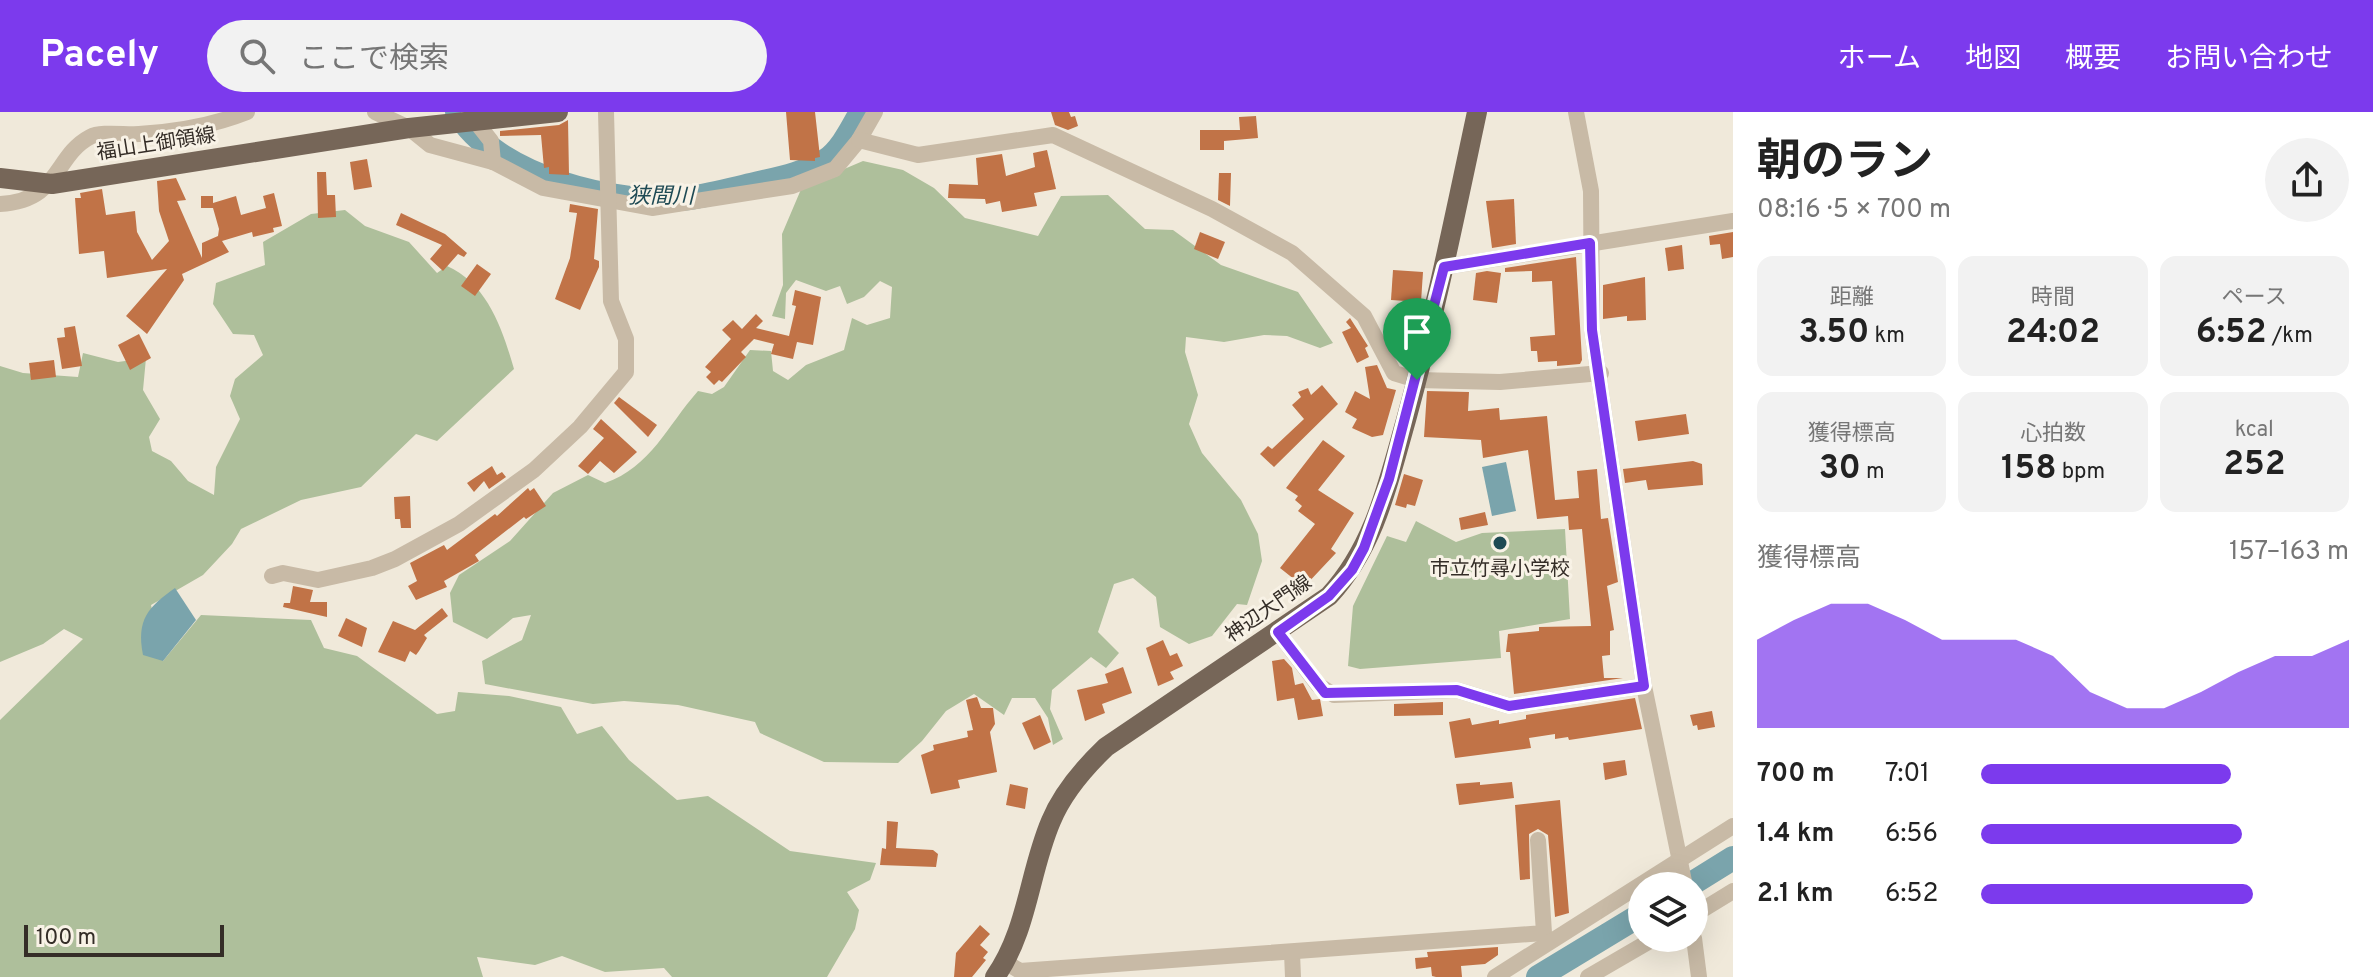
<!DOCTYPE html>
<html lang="ja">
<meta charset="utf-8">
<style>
:root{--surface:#fff;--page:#f2f2f2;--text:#222;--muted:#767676;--accent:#7c3aed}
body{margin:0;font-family:Overpass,"Noto Sans JP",sans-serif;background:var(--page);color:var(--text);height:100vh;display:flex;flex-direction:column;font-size:30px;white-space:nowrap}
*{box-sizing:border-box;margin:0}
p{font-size:26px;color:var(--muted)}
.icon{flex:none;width:44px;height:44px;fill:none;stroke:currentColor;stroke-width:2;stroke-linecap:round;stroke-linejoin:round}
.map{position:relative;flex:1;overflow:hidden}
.side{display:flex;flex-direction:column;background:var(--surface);width:640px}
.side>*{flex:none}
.controls{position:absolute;left:1628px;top:760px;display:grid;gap:16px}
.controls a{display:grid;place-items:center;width:80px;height:80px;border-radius:50%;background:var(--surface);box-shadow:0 8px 32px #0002;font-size:40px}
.scale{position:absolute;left:24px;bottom:20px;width:200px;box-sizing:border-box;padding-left:8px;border:4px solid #342d27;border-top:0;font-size:22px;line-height:28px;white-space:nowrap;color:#342d27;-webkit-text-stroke:6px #f8f2e6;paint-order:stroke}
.pin{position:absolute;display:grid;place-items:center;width:68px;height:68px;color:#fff;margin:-82px -34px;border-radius:50% 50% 50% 0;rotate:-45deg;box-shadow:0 0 8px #0007}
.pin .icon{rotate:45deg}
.round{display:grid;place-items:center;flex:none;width:84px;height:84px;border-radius:42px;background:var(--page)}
.head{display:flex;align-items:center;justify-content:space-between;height:136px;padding:0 24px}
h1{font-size:44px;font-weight:700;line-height:60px}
.stats{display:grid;grid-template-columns:repeat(3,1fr);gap:12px;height:136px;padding:8px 24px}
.stats div{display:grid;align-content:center;border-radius:16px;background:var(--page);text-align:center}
.stats b{font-size:34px;font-weight:700}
.stats small{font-size:22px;font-weight:400}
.stats p{font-size:22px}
.chart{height:224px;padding:16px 24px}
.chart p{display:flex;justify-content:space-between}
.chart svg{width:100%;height:144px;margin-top:8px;fill:var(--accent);opacity:.7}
ul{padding:0 24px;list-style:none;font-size:26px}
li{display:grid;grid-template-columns:128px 96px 1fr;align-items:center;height:60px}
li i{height:20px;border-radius:10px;background:var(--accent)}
header{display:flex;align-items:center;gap:48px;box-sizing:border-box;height:112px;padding:0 40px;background:var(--accent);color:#fff}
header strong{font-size:38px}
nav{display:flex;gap:44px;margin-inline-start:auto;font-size:28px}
.search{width:560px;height:72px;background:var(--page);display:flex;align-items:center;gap:20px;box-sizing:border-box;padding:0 28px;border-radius:44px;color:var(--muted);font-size:30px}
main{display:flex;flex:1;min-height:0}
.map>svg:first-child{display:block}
.green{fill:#aebf9b}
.water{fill:#7aa4ac}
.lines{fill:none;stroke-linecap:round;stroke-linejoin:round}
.river{stroke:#7aa4ac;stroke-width:24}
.building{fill:#c17347}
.minor{stroke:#c8baa6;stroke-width:16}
.major{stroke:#766658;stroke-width:20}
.route-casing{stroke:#fff;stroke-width:16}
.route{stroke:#7c3aed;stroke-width:10}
.poi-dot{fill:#1e4a54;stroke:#f8f2e6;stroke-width:3}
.labels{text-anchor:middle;stroke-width:6;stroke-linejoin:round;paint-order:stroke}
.street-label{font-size:20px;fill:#342d27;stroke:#f8f2e6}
.poi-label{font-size:20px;fill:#342d27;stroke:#f8f2e6}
.water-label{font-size:22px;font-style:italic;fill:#1e4a54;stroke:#f8f2e6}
</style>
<header>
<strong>Pacely</strong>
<div class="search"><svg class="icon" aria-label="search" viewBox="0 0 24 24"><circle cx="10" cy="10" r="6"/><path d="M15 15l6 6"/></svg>ここで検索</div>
<nav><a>ホーム</a><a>地図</a><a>概要</a><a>お問い合わせ</a></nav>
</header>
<main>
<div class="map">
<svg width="1733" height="865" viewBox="0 0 1733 865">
<rect width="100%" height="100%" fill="#f0e9da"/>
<g class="green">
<path d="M 863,49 L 903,58 L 934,76 L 965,106 L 1038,124 L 1061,84 L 1108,83 L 1145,117 L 1173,118 L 1221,153 L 1298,180 L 1333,231 L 1320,236 L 1287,224 L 1264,223 L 1224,230 L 1186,225 L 1185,240 L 1198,283 L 1189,312 L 1202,341 L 1241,388 L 1258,422 L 1262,449 L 1247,493 L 1237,492 L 1212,524 L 1189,532 L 1160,515 L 1156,485 L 1133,466 L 1114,472 L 1098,520 L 1119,541 L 1106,556 L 1091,545 L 1052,578 L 1050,597 L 1063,627 L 1053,633 L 1048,606 L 1035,586 L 1012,586 L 1004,603 L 974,582 L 946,599 L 922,629 L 898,651 L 824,650 L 760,621 L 755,610 L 678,593 L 624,589 L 593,592 L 485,572 L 482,549 L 522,528 L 531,503 L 513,506 L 487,527 L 453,510 L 450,481 L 459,463 L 510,429 L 553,381 L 588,363 L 605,371 C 651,355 667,314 698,279 L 712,282 L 724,275 L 750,238 L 771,239 L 773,259 L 788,268 L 806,253 L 844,238 L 852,206 L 867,213 L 890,206 L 892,175 L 880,169 L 864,185 L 847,192 L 840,174 L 826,179 L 796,168 L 786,181 L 785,207 L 772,204 L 783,173 L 782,122 L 802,75 Z"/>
<path d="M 345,98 L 365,114 L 409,130 L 437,161 L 447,154 C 488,172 503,219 514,257 L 437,329 L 416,322 L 361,375 L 301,388 L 241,417 L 232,432 L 203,463 L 151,493 L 163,549 L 201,503 L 311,508 L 324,536 L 357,544 L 437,602 L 455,599 L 458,580 L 509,584 L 561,595 L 577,622 L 602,614 L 629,648 L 677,688 L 708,684 L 790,739 L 876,751 L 870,768 L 847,780 L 859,798 L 855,817 L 827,865 L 672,865 L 664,856 L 605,860 L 562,844 L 535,853 L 477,845 L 483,865 L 0,865 L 0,608 L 83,527 L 64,517 L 43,532 L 0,550 L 0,254 L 23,261 L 78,265 L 83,241 L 118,250 L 146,246 L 143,278 L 160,307 L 149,325 L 152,339 L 171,349 L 188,369 L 214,383 L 216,355 L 240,307 L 230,284 L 235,267 L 263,243 L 254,223 L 233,222 L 213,192 L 216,171 L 265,153 L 263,130 L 311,102 Z"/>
<path d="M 1416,409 L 1456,430 L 1482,421 L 1565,417 L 1570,507 L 1499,519 L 1501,546 L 1360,557 L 1348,554 L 1353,494 L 1387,424 L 1406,430 Z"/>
</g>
<g class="water">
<path d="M 1506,350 L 1516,399 L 1492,404 L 1482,355 Z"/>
<path d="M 175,476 L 196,508 L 163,549 L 143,543 C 136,508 148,495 175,476 Z"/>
</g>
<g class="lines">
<g class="river">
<path d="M 457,0 C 494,64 618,96 689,86 C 711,83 733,77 755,72 C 776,67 806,61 825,49 C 841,39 852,16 861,0"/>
<path d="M 1688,774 L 1733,746"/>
<path d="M 1538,865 L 1642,802"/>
</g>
</g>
<g class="building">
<path d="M 786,0 L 815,0 L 820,45 L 815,46 L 815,49 L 790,48 Z"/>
<path d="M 1051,0 L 1069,0 L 1071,5 L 1075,4 L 1078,14 L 1068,18 L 1055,13 Z"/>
<path d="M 1256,4 L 1258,26 L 1224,29 L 1224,38 L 1200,38 L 1200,18 L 1240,18 L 1239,5 Z"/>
<path d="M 568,8 L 569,63 L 549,62 L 549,55 L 544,56 L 541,23 L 500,24 L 500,19 L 559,13 Z"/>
<path d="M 1047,38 L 1056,77 L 1034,81 L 1037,94 L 1002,100 L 1000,89 L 986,92 L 985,87 L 948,86 L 949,72 L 978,73 L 976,46 L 1002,42 L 1006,64 L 1035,55 L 1033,41 Z"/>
<path d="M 367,47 L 372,75 L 354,78 L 350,50 Z"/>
<path d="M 317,60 L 326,60 L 327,83 L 335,83 L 336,105 L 318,106 Z"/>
<path d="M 1219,61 L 1231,61 L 1230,94 L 1218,88 Z"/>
<path d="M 176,66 L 186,88 L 177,89 L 202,146 L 202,131 L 218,124 L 219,117 L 213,96 L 201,96 L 201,84 L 213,84 L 213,91 L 236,84 L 241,103 L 266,96 L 263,84 L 274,81 L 282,114 L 273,116 L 274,120 L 253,125 L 252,120 L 222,129 L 229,140 L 182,162 L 184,168 L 147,222 L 126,204 L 167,157 L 107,166 L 104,139 L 79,142 L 75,86 L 81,86 L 80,81 L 102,77 L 106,103 L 135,99 L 137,120 L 152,148 L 169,129 L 159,99 L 157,69 Z"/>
<path d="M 1514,87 L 1516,132 L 1492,136 L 1486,89 Z"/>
<path d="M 570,92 L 598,97 L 594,147 L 599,149 L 599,155 L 580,198 L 555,187 L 570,146 L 577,101 L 569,100 Z"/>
<path d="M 401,101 L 445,122 L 467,141 L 464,145 L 458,142 L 443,159 L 430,147 L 442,133 L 396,113 Z"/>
<path d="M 1200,120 L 1225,130 L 1218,147 L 1194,137 Z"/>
<path d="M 1733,120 L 1733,145 L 1722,147 L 1720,132 L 1710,133 L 1709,124 Z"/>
<path d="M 1682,133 L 1684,157 L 1668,159 L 1665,136 Z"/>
<path d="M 1576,145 L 1582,248 L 1580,252 L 1557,254 L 1557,249 L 1538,250 L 1537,239 L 1531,239 L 1530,225 L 1555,223 L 1552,169 L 1532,170 L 1532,159 L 1505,160 L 1505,156 Z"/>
<path d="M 477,152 L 491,162 L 475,184 L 461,174 Z"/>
<path d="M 1393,158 L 1423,160 L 1421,190 L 1391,188 Z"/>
<path d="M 1487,159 L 1501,161 L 1497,191 L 1473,188 L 1476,161 Z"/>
<path d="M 1645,165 L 1646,208 L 1627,209 L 1627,204 L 1603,207 L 1603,173 Z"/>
<path d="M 795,178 L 821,185 L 813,233 L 797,230 L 793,247 L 771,242 L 774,232 L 754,227 L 741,240 L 746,245 L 722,270 L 719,268 L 714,273 L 706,265 L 711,260 L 705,255 L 731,227 L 722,218 L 733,208 L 742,217 L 756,202 L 763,209 L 756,216 L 789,224 L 796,194 L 792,193 Z"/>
<path d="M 1350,206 L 1368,234 L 1365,236 L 1369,245 L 1357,251 L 1342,220 L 1351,216 L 1346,210 Z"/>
<path d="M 75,214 L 82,254 L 62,257 L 57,226 L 65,225 L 64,216 Z"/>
<path d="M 139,222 L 151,246 L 130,258 L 118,233 Z"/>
<path d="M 54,248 L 56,265 L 31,268 L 29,251 Z"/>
<path d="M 1377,253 L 1387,276 L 1396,278 L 1383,323 L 1372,325 L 1352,316 L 1357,307 L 1345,300 L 1355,279 L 1370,287 L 1365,255 Z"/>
<path d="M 1322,273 L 1338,292 L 1274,355 L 1260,342 L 1268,334 L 1272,337 L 1304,307 L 1292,293 L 1301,285 L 1298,280 L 1308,276 L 1311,283 Z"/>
<path d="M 1427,279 L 1469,280 L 1468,299 L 1499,296 L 1500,308 L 1547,304 L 1555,388 L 1579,386 L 1577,359 L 1597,357 L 1601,407 L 1608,406 L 1618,470 L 1607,474 L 1614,518 L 1610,519 L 1610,543 L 1602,544 L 1604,566 L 1623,566 L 1514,582 L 1510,540 L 1506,540 L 1508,522 L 1539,519 L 1539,515 L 1591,514 L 1582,417 L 1569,418 L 1568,404 L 1537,407 L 1528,338 L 1483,346 L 1481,328 L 1424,325 Z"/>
<path d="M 619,285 L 657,313 L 648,325 L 614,291 Z"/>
<path d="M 1686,302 L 1689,322 L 1638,329 L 1635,309 Z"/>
<path d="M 601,307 L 637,340 L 614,361 L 600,349 L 588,362 L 578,354 L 604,326 L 593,317 Z"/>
<path d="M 1323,328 L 1345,344 L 1318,378 L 1354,401 L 1331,437 L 1336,441 L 1304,475 L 1280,456 L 1315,412 L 1298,399 L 1302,394 L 1295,388 L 1298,384 L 1286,376 Z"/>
<path d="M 1693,349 L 1702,352 L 1703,373 L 1648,378 L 1646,368 L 1625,371 L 1623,357 Z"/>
<path d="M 492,354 L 497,363 L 502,360 L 506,365 L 489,377 L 484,369 L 474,380 L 467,371 Z"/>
<path d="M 1404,362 L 1423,368 L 1415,394 L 1407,392 L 1406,396 L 1395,393 Z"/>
<path d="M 528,376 L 530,379 L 534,376 L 546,394 L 526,407 L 524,405 L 475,443 L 479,449 L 444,469 L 447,475 L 416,488 L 408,474 L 417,469 L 410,451 L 444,433 L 447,438 L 495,402 L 497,404 Z"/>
<path d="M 410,384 L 411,416 L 401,416 L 400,407 L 395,407 L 394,385 Z"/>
<path d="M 1485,400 L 1488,413 L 1461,418 L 1459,406 Z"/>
<path d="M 293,474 L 313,478 L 310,490 L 327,490 L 327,505 L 283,495 L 284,491 L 290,491 Z"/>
<path d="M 442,496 L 448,504 L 424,523 L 427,526 L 419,539 L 416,543 L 410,539 L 405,550 L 378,540 L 393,509 L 415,518 Z"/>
<path d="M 346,506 L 367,516 L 362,535 L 338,524 Z"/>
<path d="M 1163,528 L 1170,544 L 1177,541 L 1183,554 L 1170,560 L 1174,567 L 1158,574 L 1146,536 Z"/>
<path d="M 1284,547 L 1292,556 L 1295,573 L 1303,571 L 1312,588 L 1320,587 L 1323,604 L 1298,608 L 1294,586 L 1277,589 L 1272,549 Z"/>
<path d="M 1123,555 L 1132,581 L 1102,592 L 1105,601 L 1085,609 L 1077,578 L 1108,571 L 1105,562 Z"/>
<path d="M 977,585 L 981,596 L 993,596 L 995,612 L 990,620 L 997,660 L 958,668 L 960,676 L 931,682 L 921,643 L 934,638 L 933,633 L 968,625 L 967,619 L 973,618 L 966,588 Z"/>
<path d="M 1635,586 L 1642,617 L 1569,628 L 1568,625 L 1555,627 L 1555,622 L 1529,626 L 1531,636 L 1455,646 L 1449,610 L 1470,606 L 1472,613 L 1499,608 L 1499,612 L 1526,607 L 1526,603 Z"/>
<path d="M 1443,590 L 1443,603 L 1394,604 L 1394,592 Z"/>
<path d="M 1712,599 L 1715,615 L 1698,618 L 1697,613 L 1693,614 L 1690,603 Z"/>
<path d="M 1040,603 L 1051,630 L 1034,638 L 1022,611 Z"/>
<path d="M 1625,648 L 1627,663 L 1605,668 L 1603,651 Z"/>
<path d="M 1480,670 L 1480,673 L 1512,670 L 1514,686 L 1459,693 L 1456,672 Z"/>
<path d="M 1010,672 L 1028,676 L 1025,697 L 1006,693 Z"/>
<path d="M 1560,688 L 1569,801 L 1555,805 L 1548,723 L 1538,717 L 1529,722 L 1530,767 L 1520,768 L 1515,693 Z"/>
<path d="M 887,709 L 898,710 L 896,736 L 933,738 L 938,742 L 936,755 L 880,753 L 882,736 L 886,737 Z"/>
<path d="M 980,813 L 990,822 L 980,833 L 988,840 L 983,846 L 986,848 L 972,865 L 954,865 L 956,841 Z"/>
<path d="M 1498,835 L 1498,843 L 1485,852 L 1461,854 L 1462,865 L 1436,865 L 1432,864 L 1431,855 L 1416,857 L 1415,846 L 1428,845 L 1427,840 Z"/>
</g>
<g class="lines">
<g class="minor">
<path d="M 375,0 L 409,16 L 430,33 L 493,50 L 543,76 L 652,96 L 792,74 L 835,57 L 859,28 L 875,0"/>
<path d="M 1576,0 L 1591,79 L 1592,218 L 1644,574 L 1685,774"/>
<path d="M 469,1 L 491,29 L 493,50"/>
<path d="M 859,28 L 918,43 L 1053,23 L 1212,97 L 1292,141 L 1364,204 L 1394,261 L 1417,268 L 1500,270 L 1601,261"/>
<path d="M 0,92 C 60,89 54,44 90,25 C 101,19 125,23 139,22 C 174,20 214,13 247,0"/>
<path d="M 1444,155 L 1733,109"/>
<path d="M 272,464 L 283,461 L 318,468 L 372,456 L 395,447 L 459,412 L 534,358 L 580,315 L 626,260 L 626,227 L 611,189 L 606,0"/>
<path d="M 1278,520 L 1318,573 L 1334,583 L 1457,578 L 1509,594 L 1644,574"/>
<path d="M 1694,803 L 1733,779"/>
<path d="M 1694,826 L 1699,865"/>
<path d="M 1292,841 L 1293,865"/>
<path d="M 1005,850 L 1020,859 L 1544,821 L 1538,728"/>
<path d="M 1495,865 L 1733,714"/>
<path d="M 1588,865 L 1655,826"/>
</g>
<g class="major">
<path d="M 0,66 L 52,72 L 409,16 L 558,0"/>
<path d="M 995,865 C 1028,818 1029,760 1051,709 C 1063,680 1084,656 1106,635 L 1329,484 C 1375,434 1388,371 1406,308 C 1434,206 1455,103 1477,0"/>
</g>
</g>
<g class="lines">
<g class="route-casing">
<path id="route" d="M 1590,131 L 1592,218 L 1644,574 L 1509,594 L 1457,578 L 1325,581 L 1278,520 L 1329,484 L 1352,458 L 1364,436 L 1389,367 L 1444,155 Z"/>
</g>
<use href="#route" class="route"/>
</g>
<circle class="poi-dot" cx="1500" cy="431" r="8"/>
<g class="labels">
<g class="street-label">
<text transform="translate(156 31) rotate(-9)" y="7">福山上御領線</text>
<text transform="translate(1268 496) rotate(-35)" y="7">神辺大門線</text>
</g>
<g class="poi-label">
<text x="1500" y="463">市立竹尋小学校</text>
</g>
<g class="water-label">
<text x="661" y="91">狭間川</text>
</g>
</g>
</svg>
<div class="controls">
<a><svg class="icon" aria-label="layers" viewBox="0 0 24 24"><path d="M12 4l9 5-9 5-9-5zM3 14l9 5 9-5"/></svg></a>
</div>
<div class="scale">100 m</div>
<div class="pin" style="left:1417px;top:268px;background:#1e9e55"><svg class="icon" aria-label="arrive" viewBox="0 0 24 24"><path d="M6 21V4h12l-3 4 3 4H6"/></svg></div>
</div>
<section class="side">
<div class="head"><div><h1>朝のラン</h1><p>08:16 · 5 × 700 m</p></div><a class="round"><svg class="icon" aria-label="share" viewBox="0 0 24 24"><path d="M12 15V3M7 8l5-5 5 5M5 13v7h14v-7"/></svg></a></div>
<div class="stats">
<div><p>距離</p><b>3.50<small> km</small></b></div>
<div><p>時間</p><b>24:02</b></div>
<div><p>ペース</p><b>6:52<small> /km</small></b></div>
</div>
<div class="stats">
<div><p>獲得標高</p><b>30<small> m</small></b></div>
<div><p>心拍数</p><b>158<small> bpm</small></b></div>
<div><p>kcal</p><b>252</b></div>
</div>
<div class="chart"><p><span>獲得標高</span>157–163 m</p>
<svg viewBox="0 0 160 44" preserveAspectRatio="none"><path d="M0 44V17L10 11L20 6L30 6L40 11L50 17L60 17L70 17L80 22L90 33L100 38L110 38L120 33L130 27L140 22L150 22L160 17V44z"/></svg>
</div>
<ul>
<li><b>700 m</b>7:01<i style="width:68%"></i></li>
<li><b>1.4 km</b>6:56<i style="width:71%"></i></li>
<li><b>2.1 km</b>6:52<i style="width:74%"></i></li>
</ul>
</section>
</main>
